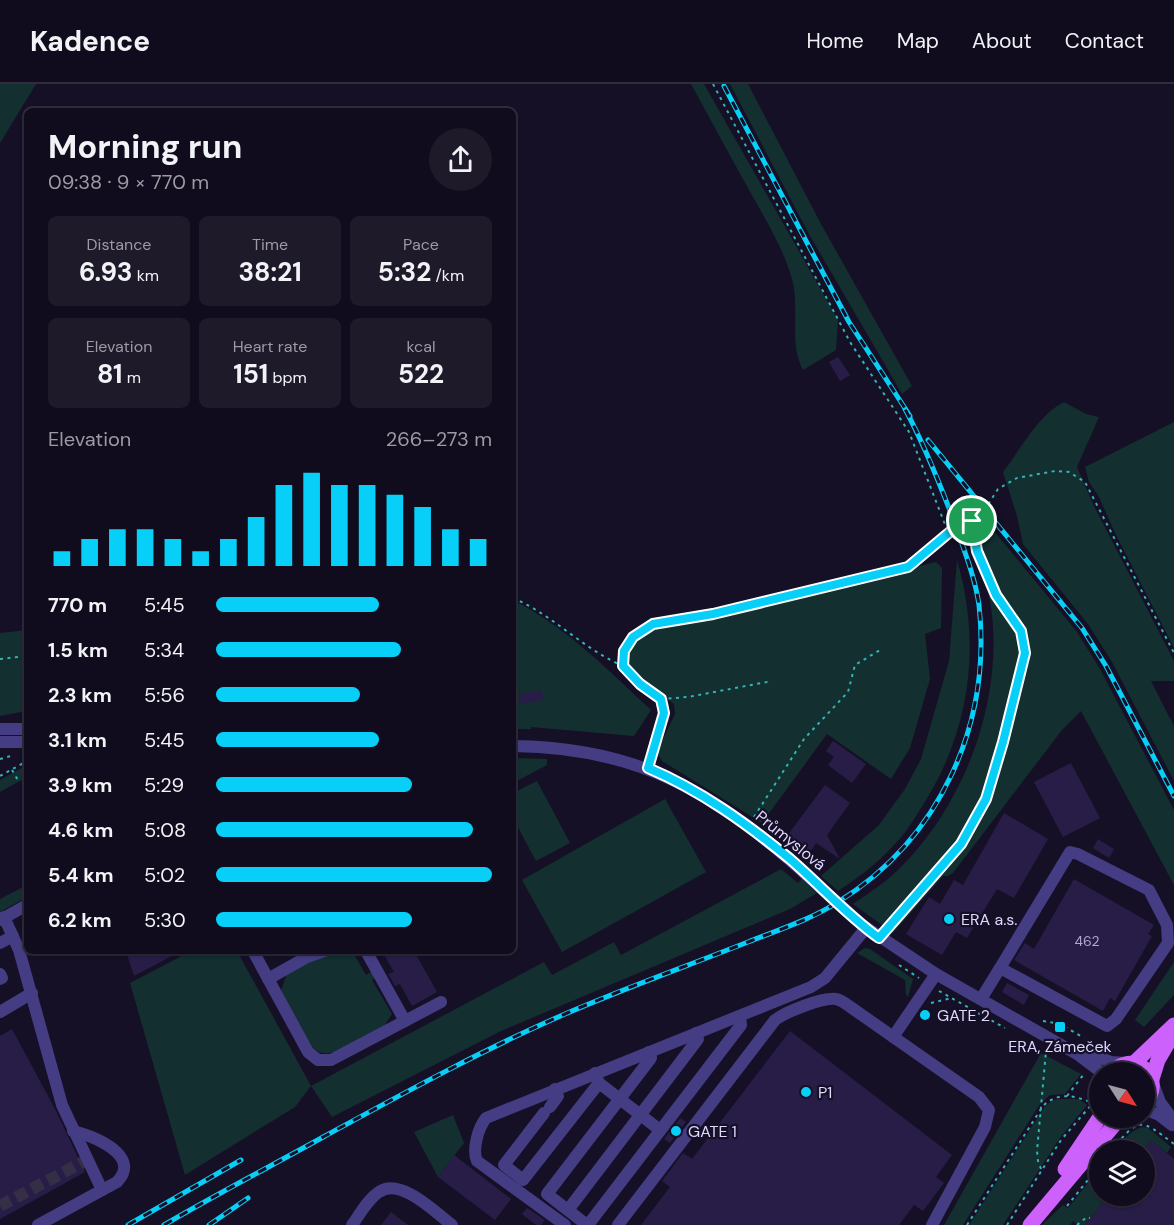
<!DOCTYPE html>
<meta charset="utf-8">
<style>
:root{--surface:#100c1d;--page:#1e1a2a;--text:#f1f3f6;--muted:#9c9ba4;--line:#302c3b;--accent:#08cff8}
body{margin:0;font-family:"DM Sans",sans-serif;background:var(--page);color:var(--text);height:100vh;display:flex;flex-direction:column;font-size:22px;white-space:nowrap}
*{box-sizing:border-box;margin:0}
p{font-size:20px;color:var(--muted)}
.icon{flex:none;width:33px;height:33px;fill:none;stroke:currentColor;stroke-width:2;stroke-linecap:round;stroke-linejoin:round}
.map{position:relative;flex:1;overflow:hidden}
.details{position:absolute;left:24px;top:24px;width:492px;height:846px;display:flex;flex-direction:column;background:var(--surface);border-radius:9px;box-shadow:0 2px 4px #0004,0 0 0 2px var(--line)}
.details>*{flex:none}
.needle{width:39px;rotate:126deg}
.buttons{position:absolute;left:1089px;top:978px;display:grid;gap:12px}
.buttons a{display:grid;place-items:center;width:66px;height:66px;border-radius:50%;background:var(--surface);box-shadow:0 2px 4px #0004,0 0 0 2px var(--line);font-size:30px}
.pin{position:absolute;display:grid;place-items:center;width:51px;height:51px;color:#fff;margin:-26px;border:3px solid #fff;border-radius:50%;box-shadow:0 2px 6px #0007}
.round{display:grid;place-items:center;flex:none;width:63px;height:63px;border-radius:32px;background:var(--page)}
.overview{display:flex;align-items:center;justify-content:space-between;height:102px;padding:0 24px}
h1{font-size:33px;font-weight:700;line-height:45px}
.metrics{display:grid;grid-template-columns:repeat(3,1fr);gap:9px;height:102px;padding:6px 24px}
.metrics div{display:grid;align-content:center;border-radius:9px;background:var(--page);text-align:center}
.metrics b{font-size:26px;font-weight:700}
.metrics small{font-size:16px;font-weight:400}
.metrics p{font-size:16px}
.chart{height:168px;padding:12px 24px}
.chart p{display:flex;justify-content:space-between}
.chart svg{width:100%;height:108px;margin-top:6px;stroke:var(--accent);stroke-width:6}
ul{padding:0 24px;list-style:none;font-size:20px}
li{display:grid;grid-template-columns:96px 72px 1fr;align-items:center;height:45px}
li i{height:15px;border-radius:8px;background:var(--accent)}
header{display:flex;align-items:center;gap:36px;box-sizing:border-box;height:84px;padding:0 30px;background:var(--surface);border-bottom:2px solid var(--line)}
header strong{font-size:28px}
nav{display:flex;gap:33px;margin-inline-start:auto;font-size:21px}
.map>svg:first-child{display:block}
.green{fill:#132f30}
.building{fill:#281d47}
.lines{fill:none;stroke-linecap:round;stroke-linejoin:round}
.minor-tunnel{stroke:#342e47;stroke-width:12;stroke-dasharray:12 6;stroke-linecap:butt}
.path{stroke:#33b4b6;stroke-width:2;stroke-dasharray:3 4.5;stroke-linecap:butt}
.minor{stroke:#443d84;stroke-width:12}
.major{stroke:#cc61fb;stroke-width:15}
.rail-casing{stroke:#08cff8;stroke-width:5}
.rail{stroke:#161027;stroke-width:3;stroke-dasharray:9;stroke-linecap:butt}
.minor-bridge{stroke:#443d84;stroke-width:12}
.route-casing{stroke:#fff;stroke-width:12}
.route{stroke:#08cff8;stroke-width:8}
.poi-dot{fill:#08cff8;stroke:#161027;stroke-width:2}
.labels{text-anchor:middle;stroke-width:4.5;stroke-linejoin:round;paint-order:stroke}
.number-label{font-size:14px;fill:#b0a8d0}
.street-label{font-size:16px;fill:#ded7fe;stroke:#161027}
.poi-label{font-size:16px;fill:#ded7fe;stroke:#161027;text-anchor:start}
</style>
<header>
<strong>Kadence</strong>
<nav><a>Home</a><a>Map</a><a>About</a><a>Contact</a></nav>
</header>
<div class="map">
<svg width="1174" height="1141" viewBox="0 0 1174 1141">
<rect width="100%" height="100%" fill="#161027"/>
<g class="green">
<path d="M 0,0 L 36,0 L 0,59 Z"/>
<path d="M 691,0 L 704,0 L 838,236 L 836,266 L 803,286 C 788,259 801,223 791,192 C 783,164 767,138 753,113 C 732,76 712,38 691,0 Z"/>
<path d="M 730,0 L 748,0 L 821,140 L 912,302 L 902,310 L 810,152 Z"/>
<path d="M 1064,318 L 1086,330 L 1099,333 L 1077,383 L 1094,422 L 1174,577 L 1174,597 L 1151,597 L 1174,642 L 1174,697 L 1112,578 L 1088,540 L 1023,460 L 1017,432 L 1003,388 C 1021,365 1038,331 1064,318 Z"/>
<path d="M 1174,338 L 1174,564 L 1115,449 L 1099,413 L 1089,398 L 1085,383 Z"/>
<path d="M 985,436 L 1077,548 L 1100,585 L 1174,726 L 1174,801 L 1081,627 L 1062,646 L 953,789 L 948,792 L 943,792 L 893,849 L 853,820 C 869,809 886,798 900,784 C 966,719 1006,610 990,517 C 986,493 978,470 970,448 Z"/>
<path d="M 957,476 C 982,562 970,649 921,724 C 913,737 905,750 894,761 C 878,779 858,794 838,807 L 821,792 L 879,741 L 905,705 L 921,675 L 949,577 Z"/>
<path d="M 936,478 L 942,484 L 941,544 L 925,550 L 930,595 L 910,664 L 891,695 L 827,650 L 762,739 L 662,677 L 657,668 L 675,630 L 674,620 C 660,608 638,598 629,581 C 613,551 666,539 686,539 Z"/>
<path d="M 513,516 C 566,543 608,586 651,626 L 634,652 L 531,643 L 531,645 L 513,645 Z"/>
<path d="M 27,546 L 27,627 L 0,632 L 0,549 Z"/>
<path d="M 513,674 L 547,675 L 547,681 L 513,699 Z"/>
<path d="M 27,681 L 27,693 L 0,708 L 0,696 Z"/>
<path d="M 537,697 L 570,759 L 536,777 L 513,734 L 513,709 Z"/>
<path d="M 665,715 L 706,788 L 562,868 L 522,796 Z"/>
<path d="M 781,785 L 798,799 L 802,795 L 817,809 L 790,825 L 501,947 L 332,1033 L 311,1002 L 295,1023 L 185,1091 L 130,899 L 191,867 L 237,867 L 311,1002 L 544,878 L 552,891 L 614,858 L 621,871 Z"/>
<path d="M 27,801 L 27,813 L 0,828 L 0,815 Z"/>
<path d="M 865,864 L 870,865 L 913,895 L 908,913 L 906,911 L 905,896 L 857,869 Z"/>
<path d="M 330,867 L 352,867 L 366,891 L 373,887 L 377,893 L 372,896 L 392,930 L 384,942 L 334,968 C 324,971 317,969 310,961 L 281,906 L 287,890 Z"/>
<path d="M 1174,878 L 1174,911 L 1144,943 L 1135,936 Z"/>
<path d="M 1041,969 L 1081,990 L 1065,1010 L 1050,1011 L 1040,1020 L 963,1141 L 944,1141 Z"/>
<path d="M 1059,1015 L 1079,1015 L 1087,1021 L 1060,1054 L 1003,1141 L 969,1141 L 1045,1022 L 1053,1016 Z"/>
<path d="M 453,1031 L 464,1059 L 438,1093 L 414,1048 Z"/>
<path d="M 1142,1043 L 1148,1044 L 1171,1063 L 1167,1069 L 1151,1056 L 1143,1066 L 1114,1066 C 1122,1057 1131,1046 1142,1043 Z"/>
<path d="M 1099,1085 L 1100,1112 L 1108,1112 L 1085,1141 L 1078,1141 L 1073,1137 L 1070,1141 L 1042,1141 L 1063,1121 L 1068,1124 Z"/>
</g>
<g class="building">
<path d="M 838,273 L 850,291 L 840,297 L 829,278 Z"/>
<path d="M 541,606 L 544,616 L 519,620 L 519,610 Z"/>
<path d="M 833,657 L 866,680 L 852,699 L 828,681 L 834,673 L 826,667 Z"/>
<path d="M 1071,679 L 1100,734 L 1063,753 L 1034,698 Z"/>
<path d="M 825,701 L 850,719 L 827,751 L 840,775 L 816,759 L 810,768 L 787,752 Z"/>
<path d="M 1004,729 L 1048,755 L 1014,814 L 997,805 L 967,854 L 956,848 L 942,871 L 906,850 L 929,813 L 940,820 L 954,796 L 963,801 Z"/>
<path d="M 1098,755 L 1114,765 L 1109,774 L 1093,764 Z"/>
<path d="M 1074,795 L 1154,841 L 1148,850 L 1152,852 L 1115,917 L 1110,914 L 1103,927 L 1014,876 L 1025,859 L 1034,865 Z"/>
<path d="M 126,867 L 181,867 L 134,892 Z"/>
<path d="M 382,867 L 414,867 L 437,908 L 412,922 L 400,900 L 395,902 L 388,890 L 394,888 Z"/>
<path d="M 1007,899 L 1029,911 L 1024,921 L 1002,908 Z"/>
<path d="M 12,945 L 55,1025 L 85,1088 L 0,1135 L 0,952 Z"/>
<path d="M 790,947 L 952,1071 L 936,1093 L 944,1099 L 923,1127 L 914,1121 L 899,1141 L 641,1141 L 670,1103 L 662,1097 L 683,1069 L 692,1075 Z"/>
<path d="M 680,1034 L 686,1038 L 670,1059 L 664,1055 Z"/>
<path d="M 1151,1056 L 1174,1075 L 1174,1141 L 1085,1141 L 1108,1112 L 1144,1112 L 1144,1064 Z"/>
<path d="M 454,1071 L 511,1115 L 495,1136 L 438,1093 Z"/>
<path d="M 527,1124 L 545,1136 L 541,1141 L 536,1141 L 522,1130 Z"/>
<path d="M 391,1128 L 408,1141 L 381,1141 Z"/>
</g>
<g class="lines">
<path class="minor-tunnel" d="M 0,1122 L 83,1078"/>
<g class="path">
<path d="M 713,0 L 850,258 L 909,348 L 948,448"/>
<path d="M 513,514 C 553,531 583,565 623,582"/>
<path d="M 0,575 L 27,572"/>
<path d="M 661,615 L 688,613 L 772,597"/>
<path d="M 0,675 L 14,671"/>
<path d="M 650,675 L 664,629 L 661,615 L 640,600 L 623,582 L 625,567 L 633,553 L 653,540 L 713,530 L 908,483 L 951,447 L 972,437 L 985,425 L 998,405 L 1017,394 L 1055,387 L 1069,388 L 1085,398 L 1174,569"/>
<path d="M 12,686 L 19,698"/>
<path d="M 0,692 L 27,677"/>
<path d="M 754,733 L 804,655 L 848,608 L 855,581 L 880,566"/>
<path d="M 888,845 L 961,760 L 986,715 L 1003,658 L 1025,569 L 1021,547 L 996,511 L 977,467 L 972,437"/>
<path d="M 899,881 L 919,894"/>
<path d="M 939,907 L 1005,944"/>
<path d="M 931,919 L 952,914"/>
<path d="M 1043,937 L 1060,940 L 1084,954"/>
<path d="M 1067,1012 L 1084,990"/>
<path d="M 1112,1066 C 1139,1033 1140,1034 1174,1060"/>
<path d="M 1041,1085 L 1038,1077 L 1037,1067 L 1046,967"/>
<path d="M 1067,1122 L 1100,1081"/>
<path d="M 967,1141 L 1043,1022 C 1057,1008 1075,1011 1092,1019"/>
<path d="M 1007,1141 L 1061,1056 L 1092,1020 L 1096,1010 L 1094,998"/>
<path d="M 1077,1141 L 1087,1133 L 1090,1134"/>
</g>
<g class="minor">
<path d="M 0,645 L 27,645"/>
<path d="M 0,658 L 27,658"/>
<path d="M 513,662 C 641,663 719,711 811,795"/>
<path d="M 4,833 L 19,866 L 62,1021 L 102,1106"/>
<path d="M 0,836 L 27,821"/>
<path d="M 861,840 L 936,890 L 1077,970 L 1101,988"/>
<path d="M 0,859 L 13,852"/>
<path d="M 253,867 L 308,968 L 318,976 L 331,976 L 441,918"/>
<path d="M 366,867 L 405,937"/>
<path d="M 0,890 L 2,894 L 0,895"/>
<path d="M 268,895 L 307,873 L 324,867"/>
<path d="M 981,915 L 1000,884 L 1107,942 L 1116,935 L 1168,859 L 1167,841 L 1149,806 L 1078,770 L 1070,768 L 1000,884"/>
<path d="M 0,928 L 32,909"/>
<path d="M 893,953 L 936,890"/>
<path d="M 1079,965 L 1111,978 L 1126,979"/>
<path d="M 599,999 L 660,1046"/>
<path d="M 1153,999 L 1160,1018 L 1174,1037"/>
<path d="M 550,1023 L 558,1012 L 555,1005"/>
<path d="M 1144,1025 L 1159,1031 L 1172,1041"/>
<path d="M 544,1029 L 504,1081 L 523,1096 L 599,999 L 595,989"/>
<path d="M 568,1126 L 698,955 L 696,949"/>
<path d="M 38,1141 L 117,1098 C 143,1071 91,1051 73,1047"/>
<path d="M 352,1141 C 360,1130 368,1115 379,1108 C 400,1093 435,1128 452,1141"/>
<path d="M 565,1141 L 477,1077 C 472,1066 478,1044 486,1034 L 811,903 L 825,894 L 866,844"/>
<path d="M 587,1141 L 547,1110 L 651,974 L 649,968"/>
<path d="M 588,1141 L 741,941 L 740,932"/>
<path d="M 618,1141 L 775,936 C 786,928 822,913 836,915 C 841,916 845,919 849,922 L 979,1013 L 989,1026 L 985,1043 L 932,1141"/>
</g>
<g class="major">
<path d="M 1134,979 L 1174,941"/>
<path d="M 1112,988 C 1122,978 1133,976 1145,985 C 1155,996 1155,1008 1144,1019"/>
<path d="M 1152,995 L 1158,976 L 1172,952"/>
<path d="M 1065,1085 L 1100,1033"/>
<path d="M 1030,1141 L 1120,1034"/>
</g>
<g class="rail-casing">
<g id="rail">
<path d="M 724,2 L 849,238 L 910,332"/>
<path d="M 928,356 L 1082,544 L 1106,582 L 1174,712"/>
<path d="M 128,1141 L 241,1076"/>
<path d="M 164,1141 C 217,1110 271,1082 325,1052 C 404,1009 482,966 565,930 C 625,904 687,882 748,858 C 778,846 810,836 838,818 C 940,755 992,640 979,521 C 975,493 964,466 955,440 C 940,400 925,362 905,325"/>
<path d="M 209,1141 L 248,1114"/>
</g>
</g>
<use href="#rail" class="rail"/>
<path class="minor-bridge" d="M 811,795 L 858,837"/>
</g>
<g class="lines">
<g class="route-casing">
<path id="route" d="M 972,437 L 977,467 L 996,511 L 1021,547 L 1025,569 L 1003,658 L 986,715 L 961,760 L 879,854 C 847,831 820,801 790,775 C 746,739 700,706 648,684 L 664,629 L 661,615 L 640,600 L 623,582 L 624,567 L 633,553 L 653,540 L 713,530 L 908,483 L 951,447 Z"/>
</g>
<use href="#route" class="route"/>
</g>
<g class="poi-dot">
<circle cx="949" cy="835" r="6"/>
<circle cx="925" cy="931" r="6"/>
<rect x="1054" y="937" width="12" height="12" rx="3"/>
<circle cx="806" cy="1008" r="6"/>
<circle cx="676" cy="1047" r="6"/>
</g>
<g class="labels">
<g class="number-label">
<text x="1087" y="862">462</text>
</g>
<g class="street-label">
<text transform="translate(791 756) rotate(39)" y="6">Průmyslová</text>
</g>
<g class="poi-label">
<text x="961" y="841">ERA a.s.</text>
<text x="937" y="937">GATE 2</text>
<text x="1060" y="968" text-anchor="middle">ERA, Zámeček</text>
<text x="818" y="1014">P1</text>
<text x="688" y="1053">GATE 1</text>
</g>
</g>
</svg>
<div class="buttons">
<a><svg class="needle" viewBox="-14 -14 28 28"><path d="M0-13l5 13h-10z" fill="#e53935"/><path d="M0 13l5-13h-10z" fill="#9c9ba4"/></svg></a>
<a><svg class="icon" aria-label="layers" viewBox="0 0 24 24"><path d="M12 4l9 5-9 5-9-5zM3 14l9 5 9-5"/></svg></a>
</div>
<div class="pin" style="left:972px;top:437px;background:#1e9e55"><svg class="icon" aria-label="arrive" viewBox="0 0 24 24"><path d="M6 21V4h12l-3 4 3 4H6"/></svg></div>
<section class="details">
<div class="overview"><div><h1>Morning run</h1><p>09:38 · 9 × 770 m</p></div><a class="round"><svg class="icon" aria-label="share" viewBox="0 0 24 24"><path d="M12 15V3M7 8l5-5 5 5M5 13v7h14v-7"/></svg></a></div>
<div class="metrics">
<div><p>Distance</p><b>6.93<small> km</small></b></div>
<div><p>Time</p><b>38:21</b></div>
<div><p>Pace</p><b>5:32<small> /km</small></b></div>
</div>
<div class="metrics">
<div><p>Elevation</p><b>81<small> m</small></b></div>
<div><p>Heart rate</p><b>151<small> bpm</small></b></div>
<div><p>kcal</p><b>522</b></div>
</div>
<div class="chart"><p><span>Elevation</span>266–273 m</p>
<svg viewBox="0 0 160 44" preserveAspectRatio="none"><path d="M5 44V38M15 44V33M25 44V29M35 44V29M45 44V33M55 44V38M65 44V33M75 44V24M85 44V11M95 44V6M105 44V11M115 44V11M125 44V15M135 44V20M145 44V29M155 44V33"/></svg>
</div>
<ul>
<li><b>770 m</b>5:45<i style="width:59%"></i></li>
<li><b>1.5 km</b>5:34<i style="width:67%"></i></li>
<li><b>2.3 km</b>5:56<i style="width:52%"></i></li>
<li><b>3.1 km</b>5:45<i style="width:59%"></i></li>
<li><b>3.9 km</b>5:29<i style="width:71%"></i></li>
<li><b>4.6 km</b>5:08<i style="width:93%"></i></li>
<li><b>5.4 km</b>5:02<i style="width:100%"></i></li>
<li><b>6.2 km</b>5:30<i style="width:71%"></i></li>
</ul>
</section>
</div>
